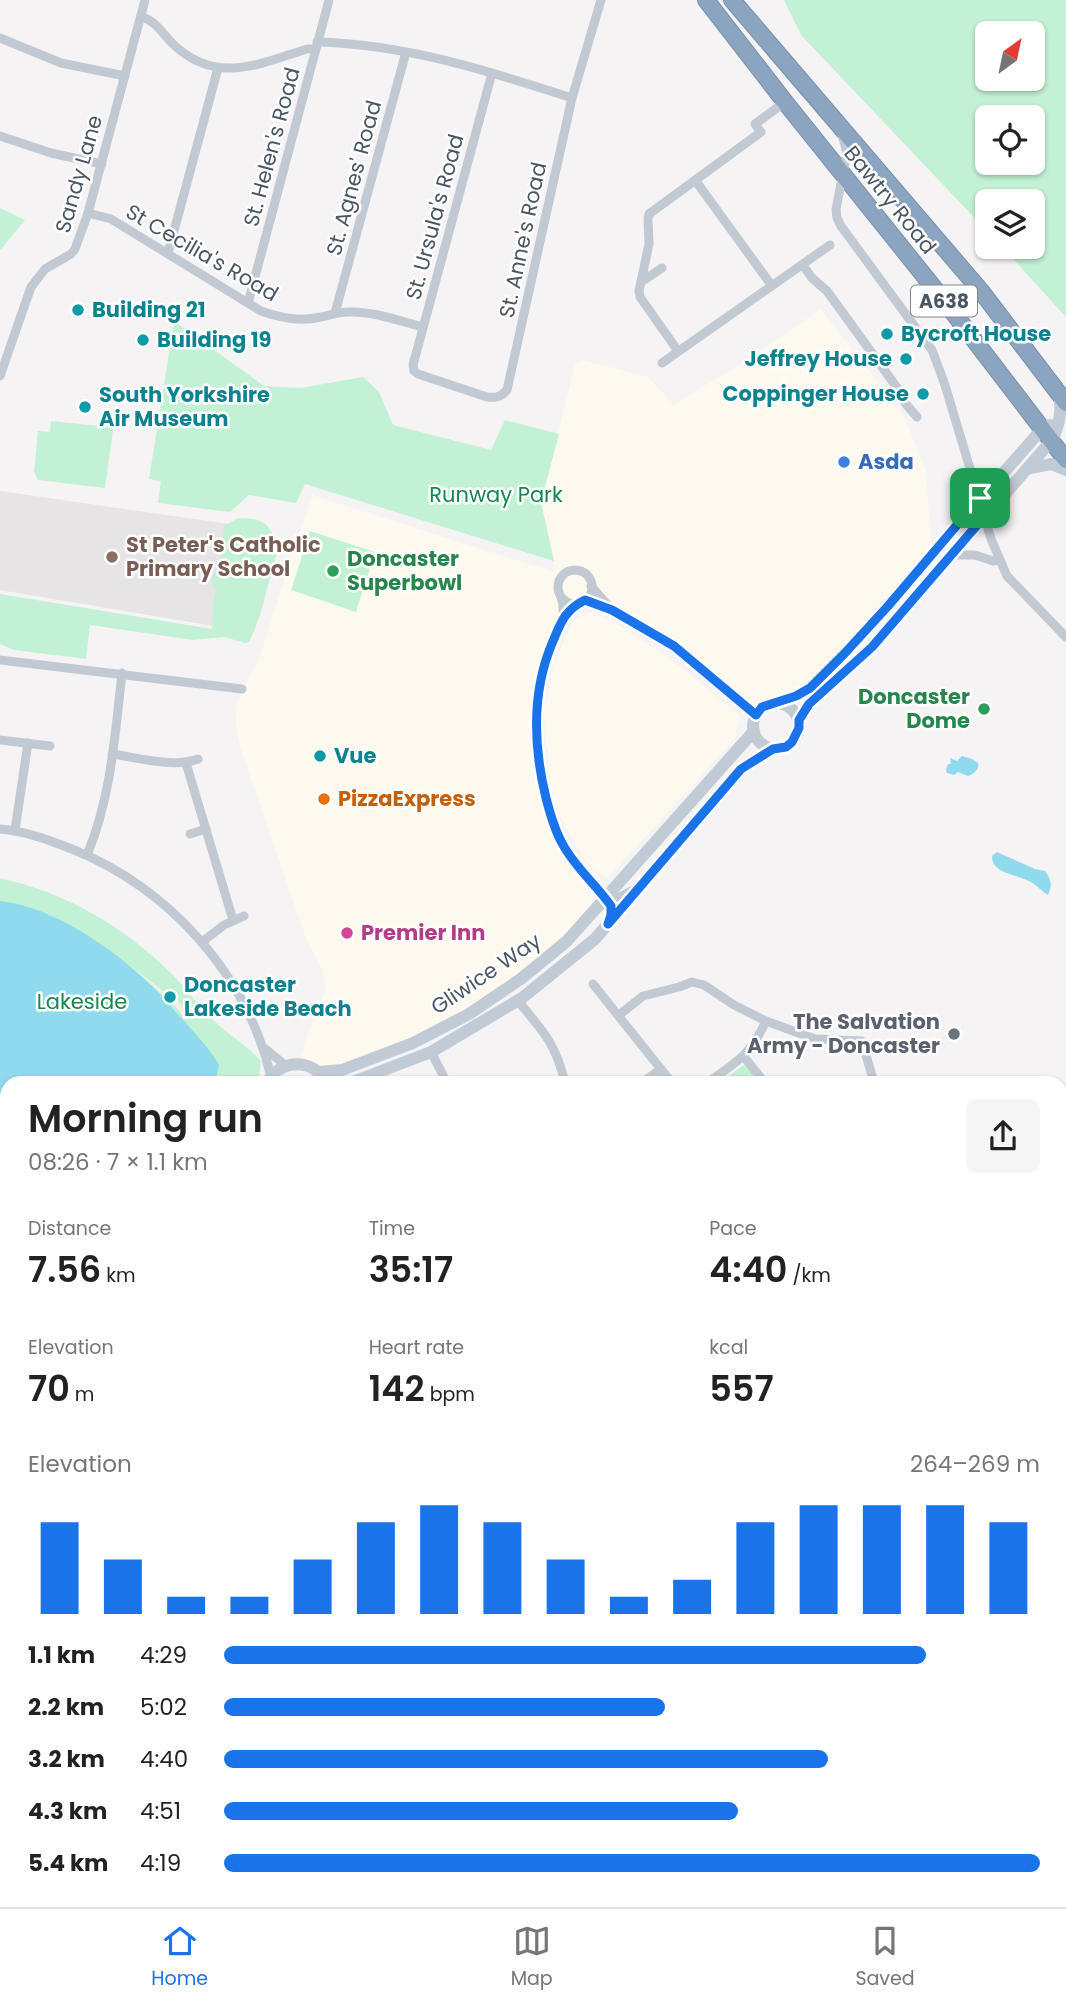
<!DOCTYPE html>
<meta charset="utf-8">
<style>
:root{--surface:#fff;--page:#f6f6f6;--text:#222;--muted:#767676;--line:#e0e0e0;--accent:#1a73e8}
body{margin:0;font-family:Poppins,sans-serif;background:var(--page);color:var(--text);height:100vh;display:flex;flex-direction:column;font-size:26px;white-space:nowrap}
*{box-sizing:border-box;margin:0}
p{font-size:23px;color:var(--muted)}
.icon{flex:none;width:38px;height:38px;fill:none;stroke:currentColor;stroke-width:2;stroke-linecap:round;stroke-linejoin:round}
.map{position:relative;flex:1;overflow:hidden}
.side{position:absolute;left:0px;top:1076px;width:1068px;height:831px;display:flex;flex-direction:column;background:var(--surface);border-radius:21px 21px 0 0;box-shadow:0 2px 5px #0004}
.side>*{flex:none}
.needle{width:46px;rotate:33deg}
.controls{position:absolute;left:975px;top:21px;display:grid;gap:14px}
.controls a{display:grid;place-items:center;width:70px;height:70px;border-radius:10px;background:var(--surface);box-shadow:0 2px 5px #0004;font-size:35px}
.pin{position:absolute;display:grid;place-items:center;width:60px;height:60px;color:#fff;margin:-30px;border-radius:14px;box-shadow:0 4px 10px #0006}
.round{display:grid;place-items:center;flex:none;width:74px;height:74px;border-radius:10px;background:var(--page)}
.overview{display:flex;align-items:center;justify-content:space-between;height:119px;padding:0 28px}
h1{font-size:38px;font-weight:600;line-height:52px}
.figures{display:grid;grid-template-columns:repeat(3,1fr);gap:10px;height:119px;padding:7px 28px}
.figures div{display:grid;align-content:center}
.figures b{font-size:35px;font-weight:600}
.figures small{font-size:19px;font-weight:400}
.figures p{font-size:19px}
.chart{height:196px;padding:14px 28px}
.chart p{display:flex;justify-content:space-between}
.chart svg{width:100%;height:126px;margin-top:7px;stroke:var(--accent);stroke-width:6}
ul{padding:0 28px;list-style:none;font-size:23px}
li{display:grid;grid-template-columns:112px 84px 1fr;align-items:center;height:52px}
li i{height:18px;border-radius:9px;background:var(--accent)}
.dock{display:flex;justify-content:space-around;align-items:center;height:98px;border-top:2px solid var(--line);background:var(--surface);font-size:19px;color:var(--muted)}
.dock a{display:grid;justify-items:center;gap:4px}
.dock .selected{color:var(--accent)}
.map>svg:first-child{display:block}
.commercial{fill:#fdf9ef}
.education{fill:#e6e4e5}
.green{fill:#c3f1d5;fill-rule:evenodd}
.sand{fill:#f5f0e5}
.water{fill:#90daee}
.lines{fill:none;stroke-linecap:round;stroke-linejoin:round}
.highway-casing{stroke:#7690ad;stroke-width:18}
.street{stroke:#c1cad2;stroke-width:9}
.secondary{stroke:#c1cbd6;stroke-width:12}
.highway{stroke:#8ba5c1;stroke-width:16}
.rail-casing{stroke:#b5b8bd;stroke-width:5}
.rail{stroke:#fff;stroke-width:2.5;stroke-dasharray:8;stroke-linecap:butt}
.route-casing{stroke:#fff;stroke-width:14}
.route{stroke:#1a73e8;stroke-width:9}
.culture-dot{fill:#0f9aa8;stroke:#fff;stroke-width:2.5}
.shop-dot{fill:#3f7fe0;stroke:#fff;stroke-width:2.5}
.education-dot{fill:#8d6e63;stroke:#fff;stroke-width:2.5}
.leisure-dot{fill:#2e9e5b;stroke:#fff;stroke-width:2.5}
.food-dot{fill:#e8710a;stroke:#fff;stroke-width:2.5}
.hotel-dot{fill:#d1479c;stroke:#fff;stroke-width:2.5}
.worship-dot{fill:#6b7280;stroke:#fff;stroke-width:2.5}
.labels{text-anchor:middle;stroke-width:5;stroke-linejoin:round;paint-order:stroke}
.shield{fill:#fff;stroke:#808990;stroke-width:2}
.shield-label{font-size:19px;font-weight:bold;fill:#4a5661}
.street-label{font-size:21px;fill:#4a5661;stroke:#fff}
.culture-label{font-size:21px;font-weight:bold;fill:#0d838f;stroke:#fff;text-anchor:start}
.shop-label{font-size:21px;font-weight:bold;fill:#366cbe;stroke:#fff;text-anchor:start}
.park-label{font-size:21px;fill:#17864f;stroke:#fff}
.education-label{font-size:21px;font-weight:bold;fill:#785e54;stroke:#fff;text-anchor:start}
.leisure-label{font-size:21px;font-weight:bold;fill:#27864d;stroke:#fff;text-anchor:start}
.food-label{font-size:21px;font-weight:bold;fill:#c56008;stroke:#fff;text-anchor:start}
.hotel-label{font-size:21px;font-weight:bold;fill:#b23c85;stroke:#fff;text-anchor:start}
.worship-label{font-size:21px;font-weight:bold;fill:#5b616d;stroke:#fff;text-anchor:end}
</style>
<div class="map">
<svg width="1066" height="1907" viewBox="0 0 1066 1907">
<rect width="100%" height="100%" fill="#f5f3f3"/>
<g class="commercial">
<path d="M 821,309 L 904,416 L 925,469 L 933,554 L 844,654 L 790,707 L 762,707 L 658,637 L 585,600 L 576,603 L 566,601 L 546,659 L 536,743 L 561,844 L 606,898 L 522,978 L 413,1043 L 319,1072 L 298,1064 L 308,1032 L 321,1003 L 325,991 L 324,978 L 322,969 L 306,938 L 240,747 L 235,723 L 236,706 L 242,689 L 257,665 L 312,495 L 554,572 L 554,561 L 541,502 L 575,365 L 583,360 L 648,377 L 674,405 L 741,363 Z"/>
<path d="M 586,612 L 595,613 L 624,628 L 656,649 L 683,669 L 737,713 L 740,719 L 734,740 L 617,868 L 606,878 L 593,870 L 585,860 L 568,832 L 555,805 L 549,774 L 546,744 L 544,711 L 554,662 L 574,620 Z"/>
</g>
<path class="education" d="M 0,491 L 229,524 L 214,626 L 0,590 Z"/>
<g class="green">
<path d="M 784,0 L 1066,0 L 1066,317 L 1002,247 L 1032,247 L 1032,201 L 987,201 L 987,231 L 801,35 ZM 987,33 L 1032,33 L 1032,79 L 987,79 ZM 987,117 L 1032,117 L 1032,163 L 987,163 Z"/>
<path d="M 0,208 L 25,220 L 1,249 L 0,249 Z"/>
<path d="M 174,321 L 264,386 L 301,388 L 363,377 L 379,392 L 393,425 L 491,450 L 505,420 L 559,434 L 541,502 L 554,561 L 305,484 L 296,503 L 249,495 L 230,512 L 158,503 L 161,481 L 149,479 Z"/>
<path d="M 51,421 L 109,427 L 111,422 L 114,422 L 105,488 L 38,480 L 34,472 L 38,431 L 50,432 Z"/>
<path d="M 238,518 C 266,519 267,522 279,547 C 268,579 264,612 249,642 L 245,643 L 224,637 L 193,640 L 90,625 L 86,659 L 14,650 L 0,644 L 0,594 L 212,629 L 213,604 L 216,591 L 211,581 L 221,557 L 224,526 Z"/>
<path d="M 310,531 L 375,552 L 356,612 L 291,590 Z"/>
<path d="M 0,878 C 69,894 123,926 174,976 C 186,989 197,1004 209,1016 C 225,1033 246,1044 261,1061 L 258,1083 L 7,1083 L 7,1648 L 0,1651 Z"/>
<path d="M 744,1065 L 760,1083 L 719,1083 Z"/>
</g>
<path class="sand" d="M 130,965 L 163,991 C 177,994 184,1008 187,1021 L 174,1005 Z"/>
<g class="water">
<path d="M 962,756 L 972,759 L 978,763 C 980,769 974,774 968,776 L 958,772 L 954,775 L 947,773 L 946,770 L 948,764 L 951,764 L 950,758 L 957,761 Z"/>
<path d="M 997,852 L 1035,869 L 1045,871 C 1051,880 1053,884 1048,895 C 1041,891 1036,884 1029,881 C 1016,874 992,874 992,856 Z"/>
<path d="M 0,901 C 56,907 118,952 157,991 C 167,1001 176,1013 186,1023 C 198,1037 210,1049 219,1065 L 215,1083 L 7,1083 L 7,1164 C 0,1184 7,1213 7,1234 C 7,1249 4,1264 0,1278 Z"/>
<path d="M 0,1473 L 7,1486 L 7,1517 L 0,1520 Z"/>
<path d="M 0,1570 L 7,1590 L 7,1611 L 0,1613 Z"/>
</g>
<g class="lines">
<g class="highway-casing">
<g id="highway">
<path d="M 706,0 L 785,102 L 942,298 L 1066,460"/>
<path d="M 732,0 L 981,291 L 1066,403"/>
</g>
</g>
<g class="street">
<path d="M 141,17 C 156,20 163,35 174,45 C 217,85 259,64 307,49 L 316,49"/>
<path d="M 0,38 L 61,63 L 125,76"/>
<path d="M 317,42 C 405,44 489,71 572,98"/>
<path d="M 492,73 L 413,365 L 414,371 L 418,374 L 487,397 C 496,398 501,397 507,390 L 572,98 L 601,0"/>
<path d="M 842,134 L 847,153 L 836,209 L 837,218 L 841,226 L 932,350 L 945,385 L 991,539 L 1007,576 L 1066,637"/>
<path d="M 0,136 L 51,153 L 102,164"/>
<path d="M 695,180 L 772,286"/>
<path d="M 88,213 L 111,219 L 261,311 C 281,318 300,322 321,317 C 330,315 338,312 348,312 C 373,311 399,321 423,327"/>
<path d="M 168,253 L 218,68"/>
<path d="M 803,265 L 812,278 L 827,291 L 898,389 L 905,403 L 917,417"/>
<path d="M 641,282 L 662,268"/>
<path d="M 248,303 L 329,0"/>
<path d="M 335,313 L 406,52"/>
<path d="M 678,351 L 640,297 L 639,291 L 649,244 L 648,218 L 649,214 L 761,132 L 755,124 L 785,102"/>
<path d="M 662,363 L 830,245"/>
<path d="M 0,376 L 31,287 L 45,269 L 71,254 L 75,249 L 88,213 L 145,0"/>
<path d="M 952,555 L 975,555 L 993,561 L 999,560"/>
<circle cx="575" cy="587" r="17"/>
<path d="M 591,586 L 611,609"/>
<path d="M 561,597 C 570,621 549,643 543,667 C 530,719 536,795 562,844 C 576,868 596,884 611,906 L 610,919"/>
<path d="M 585,600 L 612,610 L 674,646 L 756,715"/>
<path d="M 0,660 L 242,689"/>
<path d="M 0,740 L 50,746"/>
<path d="M 112,754 C 140,758 172,768 198,759"/>
<path d="M 186,763 L 233,920"/>
<path d="M 0,829 C 25,831 49,840 72,849 C 169,888 247,974 271,1077"/>
<path d="M 15,830 L 28,743"/>
<path d="M 190,834 L 206,829"/>
<path d="M 87,855 C 111,798 115,735 122,673"/>
<path d="M 606,898 L 618,898 L 635,889"/>
<path d="M 202,942 L 224,925 L 244,916"/>
<path d="M 593,984 L 672,1083"/>
<path d="M 518,1001 C 543,1031 556,1044 565,1083"/>
<path d="M 619,1015 L 643,996 L 679,987 L 692,982 L 704,985 L 734,1005 L 766,1021 L 815,1039 L 862,1041 L 874,1083"/>
<path d="M 264,1048 L 285,1065"/>
<path d="M 431,1052 L 447,1083"/>
<path d="M 744,1057 L 765,1083"/>
<path d="M 633,1083 L 646,1080 L 661,1069"/>
<path d="M 707,1083 C 736,1063 751,1054 766,1021"/>
<path d="M 1066,1160 L 1063,1166 L 1066,1182"/>
<path d="M 1060,1290 L 1066,1289"/>
<path d="M 1060,1573 L 1066,1572"/>
<path d="M 0,1745 L 7,1745"/>
<path d="M 0,1819 L 7,1819"/>
<path d="M 905,1900 L 905,1907"/>
<path d="M 75,1907 L 75,1900"/>
<path d="M 595,1907 L 595,1900"/>
</g>
<g class="secondary">
<path d="M 1027,469 L 1051,464 L 1066,470"/>
<path d="M 779,703 L 796,696 L 810,688 L 844,654 L 1043,428 L 1050,425"/>
<circle cx="776" cy="726" r="23"/>
<path d="M 798,720 L 809,704 L 872,647 L 1052,440 C 1060,424 1062,411 1059,393"/>
<path d="M 319,1072 L 342,1070 L 413,1043 L 469,1014 L 522,978 L 567,941 L 754,731"/>
<path d="M 267,1083 C 281,1058 313,1058 327,1083"/>
<path d="M 350,1083 L 431,1052 L 522,998 L 595,939 L 742,769 L 773,749"/>
<path d="M 0,1651 L 7,1648"/>
<path d="M 0,1694 L 7,1697"/>
<path d="M 687,1900 L 711,1907"/>
<path d="M 351,1907 L 366,1900"/>
</g>
<use href="#highway" class="highway"/>
<g class="rail-casing">
<g id="rail">
<path d="M 1060,1439 L 1066,1437"/>
<path d="M 204,1907 L 209,1900"/>
</g>
</g>
<use href="#rail" class="rail"/>
</g>
<g class="lines">
<g class="route-casing">
<path id="route" d="M 980,498 L 984,517 L 872,647 L 809,704 L 799,720 L 799,728 L 792,742 L 786,747 L 773,749 L 741,769 L 608,924 L 611,915 L 611,906 C 596,884 575,868 562,843 C 554,829 550,813 546,798 C 533,745 531,692 553,641 C 561,622 565,610 585,600 L 612,610 L 674,646 L 756,715 L 762,707 L 796,696 L 810,688 L 844,654 L 888,606 Z"/>
</g>
<use href="#route" class="route"/>
</g>
<g class="culture-dot">
<circle cx="78" cy="310" r="7"/>
<circle cx="887" cy="334" r="7"/>
<circle cx="143" cy="340" r="7"/>
<circle cx="906" cy="359" r="7"/>
<circle cx="923" cy="394" r="7"/>
<circle cx="85" cy="407" r="7"/>
<circle cx="320" cy="756" r="7"/>
<circle cx="170" cy="997" r="7"/>
</g>
<circle class="shop-dot" cx="844" cy="462" r="7"/>
<circle class="education-dot" cx="112" cy="557" r="7"/>
<g class="leisure-dot">
<circle cx="333" cy="571" r="7"/>
<circle cx="984" cy="709" r="7"/>
</g>
<circle class="food-dot" cx="324" cy="799" r="7"/>
<circle class="hotel-dot" cx="347" cy="933" r="7"/>
<circle class="worship-dot" cx="954" cy="1034" r="7"/>
<g class="labels">
<rect class="shield" x="911" y="285.5" width="66" height="31" rx="5"/>
<g class="shield-label">
<text x="944" y="308">A638</text>
</g>
<g class="street-label">
<text transform="translate(272 147) rotate(-75)" y="7">St. Helen's Road</text>
<text transform="translate(79 174) rotate(-74)" y="7">Sandy Lane</text>
<text transform="translate(354 178) rotate(-75)" y="7">St. Agnes' Road</text>
<text transform="translate(890 200) rotate(51)" y="7">Bawtry Road</text>
<text transform="translate(435 217) rotate(-75)" y="7">St. Ursula's Road</text>
<text transform="translate(523 240) rotate(-78)" y="7">St. Anne's Road</text>
<text transform="translate(202 253) rotate(30)" y="7">St Cecilia's Road</text>
<text transform="translate(486 974) rotate(-34)" y="7">Gliwice Way</text>
</g>
<g class="culture-label">
<text x="92" y="317">Building 21</text>
<text x="901" y="341">Bycroft House</text>
<text x="157" y="347">Building 19</text>
<text x="892" y="366" text-anchor="end">Jeffrey House</text>
<text x="909" y="401" text-anchor="end">Coppinger House</text>
<text x="99" y="402">South Yorkshire<tspan x="99" dy="24">Air Museum</tspan></text>
<text x="334" y="763">Vue</text>
<text x="184" y="992">Doncaster<tspan x="184" dy="24">Lakeside Beach</tspan></text>
</g>
<g class="shop-label">
<text x="858" y="469">Asda</text>
</g>
<g class="park-label">
<text x="496" y="502">Runway Park</text>
<text x="82" y="1009">Lakeside</text>
</g>
<g class="education-label">
<text x="126" y="552">St Peter's Catholic<tspan x="126" dy="24">Primary School</tspan></text>
</g>
<g class="leisure-label">
<text x="347" y="566">Doncaster<tspan x="347" dy="24">Superbowl</tspan></text>
<text x="970" y="704" text-anchor="end">Doncaster<tspan x="970" dy="24">Dome</tspan></text>
</g>
<g class="food-label">
<text x="338" y="806">PizzaExpress</text>
</g>
<g class="hotel-label">
<text x="361" y="940">Premier Inn</text>
</g>
<g class="worship-label">
<text x="940" y="1029">The Salvation<tspan x="940" dy="24">Army - Doncaster</tspan></text>
</g>
</g>
</svg>
<div class="controls">
<a><svg class="needle" viewBox="-14 -14 28 28"><path d="M0-13l5 13h-10z" fill="#e53935"/><path d="M0 13l5-13h-10z" fill="#767676"/></svg></a>
<a><svg class="icon" aria-label="locate" viewBox="0 0 24 24"><circle cx="12" cy="12" r="6"/><path d="M12 2v4M12 18v4M2 12h4M18 12h4"/></svg></a>
<a><svg class="icon" aria-label="layers" viewBox="0 0 24 24"><path d="M12 4l9 5-9 5-9-5zM3 14l9 5 9-5"/></svg></a>
</div>
<div class="pin" style="left:980px;top:498px;background:#1e9e55"><svg class="icon" aria-label="arrive" viewBox="0 0 24 24"><path d="M6 21V4h12l-3 4 3 4H6"/></svg></div>
<section class="side">
<div class="overview"><div><h1>Morning run</h1><p>08:26 · 7 × 1.1 km</p></div><a class="round"><svg class="icon" aria-label="share" viewBox="0 0 24 24"><path d="M12 15V3M7 8l5-5 5 5M5 13v7h14v-7"/></svg></a></div>
<div class="figures">
<div><p>Distance</p><b>7.56<small> km</small></b></div>
<div><p>Time</p><b>35:17</b></div>
<div><p>Pace</p><b>4:40<small> /km</small></b></div>
</div>
<div class="figures">
<div><p>Elevation</p><b>70<small> m</small></b></div>
<div><p>Heart rate</p><b>142<small> bpm</small></b></div>
<div><p>kcal</p><b>557</b></div>
</div>
<div class="chart"><p><span>Elevation</span>264–269 m</p>
<svg viewBox="0 0 160 44" preserveAspectRatio="none"><path d="M5 44V12M15 44V25M25 44V38M35 44V38M45 44V25M55 44V12M65 44V6M75 44V12M85 44V25M95 44V38M105 44V32M115 44V12M125 44V6M135 44V6M145 44V6M155 44V12"/></svg>
</div>
<ul>
<li><b>1.1 km</b>4:29<i style="width:86%"></i></li>
<li><b>2.2 km</b>5:02<i style="width:54%"></i></li>
<li><b>3.2 km</b>4:40<i style="width:74%"></i></li>
<li><b>4.3 km</b>4:51<i style="width:63%"></i></li>
<li><b>5.4 km</b>4:19<i style="width:100%"></i></li>
</ul>
</section>
</div>
<nav class="dock">
<a class="selected"><svg class="icon" aria-label="home" viewBox="0 0 24 24"><path d="M3 11l9-7 9 7M6 9v11h12V9"/></svg>Home</a>
<a><svg class="icon" aria-label="map" viewBox="0 0 24 24"><path d="M3 6l6-2 6 2 6-2v14l-6 2-6-2-6 2zM9 4v14M15 6v14"/></svg>Map</a>
<a><svg class="icon" aria-label="saved" viewBox="0 0 24 24"><path d="M7 4h10v16l-5-4-5 4z"/></svg>Saved</a>
</nav>
